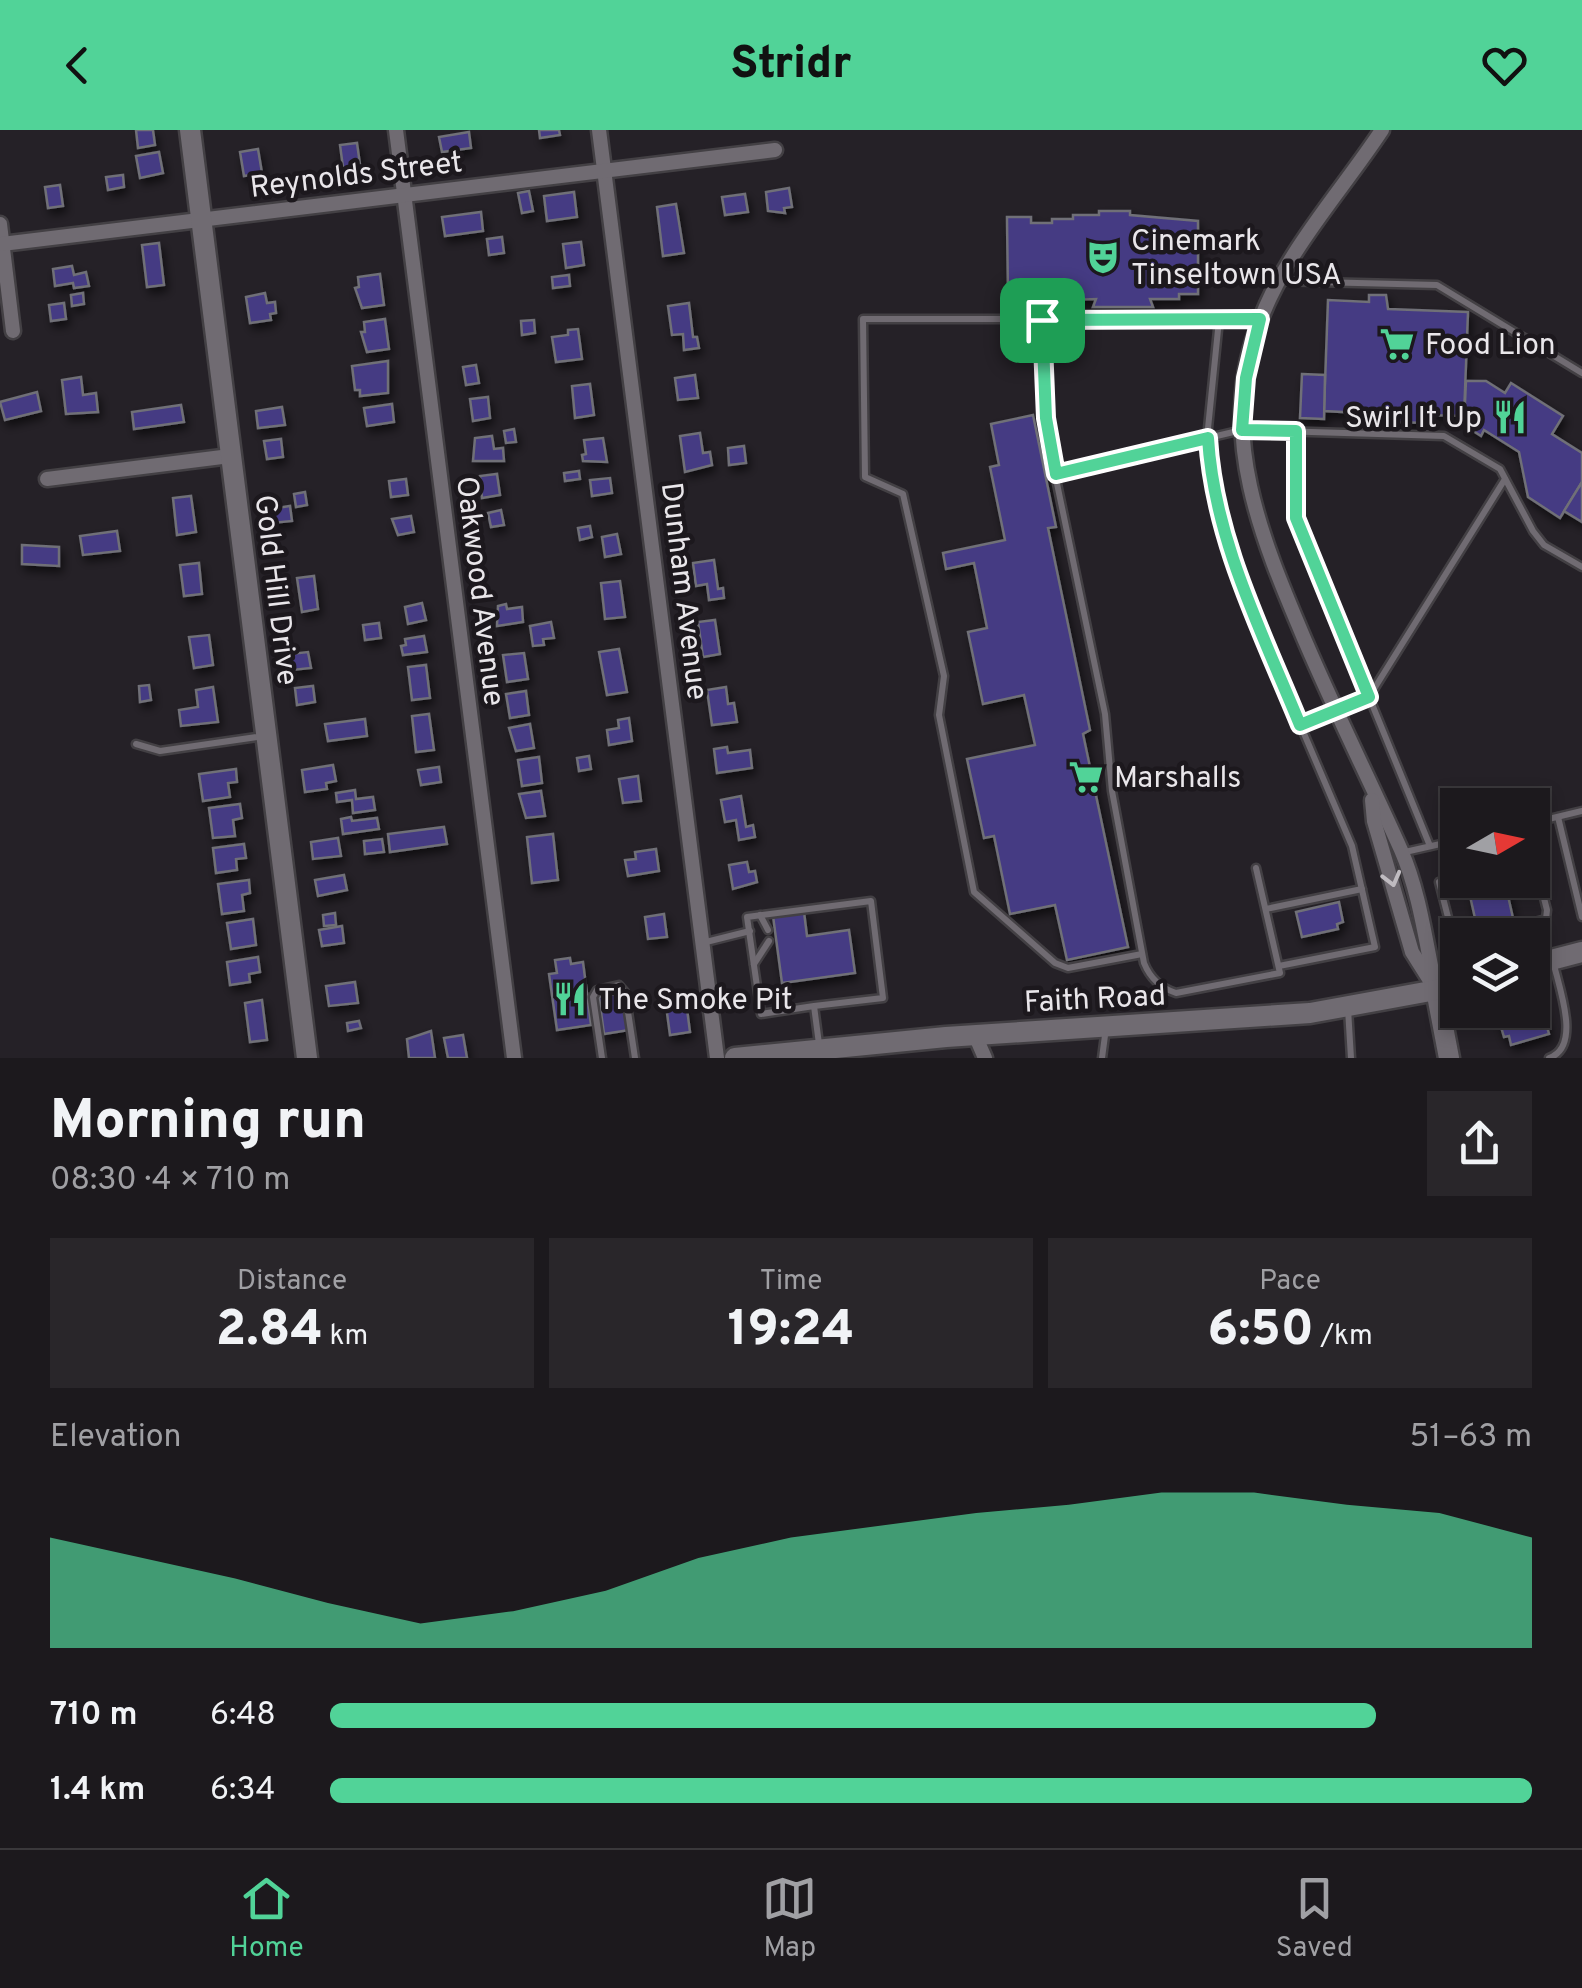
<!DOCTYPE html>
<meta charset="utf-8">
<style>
:root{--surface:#1c191d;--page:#29262a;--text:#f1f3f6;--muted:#a0a0a4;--line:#3a383b;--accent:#51d398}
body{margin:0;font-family:Overpass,sans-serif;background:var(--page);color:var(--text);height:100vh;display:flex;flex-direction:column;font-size:38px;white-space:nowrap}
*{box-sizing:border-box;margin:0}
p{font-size:32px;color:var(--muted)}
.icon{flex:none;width:55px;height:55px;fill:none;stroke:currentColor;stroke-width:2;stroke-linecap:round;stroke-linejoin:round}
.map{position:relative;height:928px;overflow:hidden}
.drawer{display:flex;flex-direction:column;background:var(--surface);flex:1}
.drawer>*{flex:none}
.needle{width:65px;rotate:81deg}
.tools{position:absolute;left:1440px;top:658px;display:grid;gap:20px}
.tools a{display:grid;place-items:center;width:110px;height:110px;border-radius:0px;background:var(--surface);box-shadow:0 5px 15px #0003,0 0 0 2px var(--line);font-size:50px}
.pin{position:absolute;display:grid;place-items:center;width:85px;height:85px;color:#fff;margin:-42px;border-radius:20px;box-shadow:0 5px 15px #0006}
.round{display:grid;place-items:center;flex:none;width:105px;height:105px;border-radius:0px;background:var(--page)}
.summary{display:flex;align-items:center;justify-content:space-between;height:170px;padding:0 50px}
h1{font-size:55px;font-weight:800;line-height:75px}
.stats{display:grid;grid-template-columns:repeat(3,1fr);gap:15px;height:170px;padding:10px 50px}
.stats div{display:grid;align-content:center;border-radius:0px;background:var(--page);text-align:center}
.stats b{font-size:50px;font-weight:800}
.stats small{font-size:28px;font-weight:400}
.stats p{font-size:28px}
.chart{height:280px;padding:20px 50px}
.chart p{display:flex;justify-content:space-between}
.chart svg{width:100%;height:180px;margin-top:10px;fill:var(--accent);opacity:.7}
ul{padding:0 50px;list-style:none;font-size:32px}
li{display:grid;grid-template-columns:160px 120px 1fr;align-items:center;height:75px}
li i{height:25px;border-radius:12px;background:var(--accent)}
header{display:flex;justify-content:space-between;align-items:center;height:130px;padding:0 50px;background:var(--accent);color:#111;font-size:45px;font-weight:800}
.dock{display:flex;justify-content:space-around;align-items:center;height:140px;border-top:2px solid var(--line);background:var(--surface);font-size:28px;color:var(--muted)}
.dock a{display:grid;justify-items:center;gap:5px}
.dock .current{color:var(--accent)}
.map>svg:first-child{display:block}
.building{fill:#443a83;stroke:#6f6f77;stroke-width:2.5;filter:url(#shadow)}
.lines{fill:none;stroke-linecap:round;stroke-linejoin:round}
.lane-casing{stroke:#434044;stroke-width:11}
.street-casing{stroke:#434044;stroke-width:19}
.secondary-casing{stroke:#434044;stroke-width:25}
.lane{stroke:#706b72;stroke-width:6}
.street{stroke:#706b72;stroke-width:14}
.secondary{stroke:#706b72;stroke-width:20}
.oneway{stroke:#bfbbc0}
.route-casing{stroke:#fff;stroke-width:20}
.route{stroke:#51d398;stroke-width:12}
.labels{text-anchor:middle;stroke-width:9;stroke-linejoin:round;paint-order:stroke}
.street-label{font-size:30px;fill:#e9e6ea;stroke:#1c181d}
.poi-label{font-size:30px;fill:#e9e6ea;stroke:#1c181d;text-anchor:start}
</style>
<header><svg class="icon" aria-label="back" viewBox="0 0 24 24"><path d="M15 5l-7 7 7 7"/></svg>Stridr<svg class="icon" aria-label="heart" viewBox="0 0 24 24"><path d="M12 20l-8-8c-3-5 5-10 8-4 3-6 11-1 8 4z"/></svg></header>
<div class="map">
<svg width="1582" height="928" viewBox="0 0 1582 928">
<defs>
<filter id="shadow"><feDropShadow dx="3" dy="5.5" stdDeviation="5" flood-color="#0009"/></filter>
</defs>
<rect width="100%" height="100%" fill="#252127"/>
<g class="building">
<path d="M 136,0 L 153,0 L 155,15 L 138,18 Z"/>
<path d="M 539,0 L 559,0 L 560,5 L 540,8 Z"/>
<path d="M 469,2 L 471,18 L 442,22 L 439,7 Z"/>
<path d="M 357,13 L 362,49 L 345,52 L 340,15 Z"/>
<path d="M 258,19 L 262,43 L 244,46 L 240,22 Z"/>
<path d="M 159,22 L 163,43 L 140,48 L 136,26 Z"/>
<path d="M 123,45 L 124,57 L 108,60 L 106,47 Z"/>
<path d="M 60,55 L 63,76 L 48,78 L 45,57 Z"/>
<path d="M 789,58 L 792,77 L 784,78 L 785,83 L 768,81 L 766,62 Z"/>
<path d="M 529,61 L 533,81 L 522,83 L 518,63 Z"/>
<path d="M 574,62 L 577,87 L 547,91 L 544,66 Z"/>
<path d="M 745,64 L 748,82 L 725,85 L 722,67 Z"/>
<path d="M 676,74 L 684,123 L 663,126 L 657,77 Z"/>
<path d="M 1099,81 L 1130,81 L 1130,85 L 1198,91 L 1198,164 L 1179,164 L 1179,169 L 1150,169 L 1153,177 L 1093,177 L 1096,169 L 1067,170 L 1067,165 L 1052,165 L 1053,160 L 1033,160 L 1033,166 L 1008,166 L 1007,87 L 1031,87 L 1031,93 L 1052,93 L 1052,89 L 1073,89 L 1073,85 L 1099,85 Z"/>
<path d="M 481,82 L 483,101 L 445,106 L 442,87 Z"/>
<path d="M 502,107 L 504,123 L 489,125 L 487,109 Z"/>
<path d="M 581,112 L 584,135 L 566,138 L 563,114 Z"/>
<path d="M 159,113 L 164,155 L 147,157 L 142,115 Z"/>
<path d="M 72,136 L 74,145 L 86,142 L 89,156 L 74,158 L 73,153 L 55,156 L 53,139 Z"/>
<path d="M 380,144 L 384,175 L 362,178 L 355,158 L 359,157 L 358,147 Z"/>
<path d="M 569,145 L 570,156 L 553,158 L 552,147 Z"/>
<path d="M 83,163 L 84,174 L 72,176 L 71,165 Z"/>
<path d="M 265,163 L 267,173 L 275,172 L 276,183 L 270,184 L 271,190 L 250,193 L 246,167 Z"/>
<path d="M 1369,165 L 1386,165 L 1388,179 L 1468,182 L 1464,286 L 1427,285 L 1427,293 L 1361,291 L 1362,283 L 1324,281 L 1328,170 L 1369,172 Z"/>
<path d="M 64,173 L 66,189 L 51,191 L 49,175 Z"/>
<path d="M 689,173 L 693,207 L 697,207 L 699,218 L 684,220 L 683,204 L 672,205 L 668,176 Z"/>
<path d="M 385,189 L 389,219 L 367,222 L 361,202 L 365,202 L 364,192 Z"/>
<path d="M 534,190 L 535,203 L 522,205 L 521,191 Z"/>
<path d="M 578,199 L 582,229 L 556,232 L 552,207 L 568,205 L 568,200 Z"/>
<path d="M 388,231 L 388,263 L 360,266 L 360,260 L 355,260 L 352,236 Z"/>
<path d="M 476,235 L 479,253 L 466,255 L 463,237 Z"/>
<path d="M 1302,244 L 1325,245 L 1324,289 L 1300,288 Z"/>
<path d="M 695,245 L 698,268 L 678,270 L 675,248 Z"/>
<path d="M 81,247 L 83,265 L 96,263 L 98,282 L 66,284 L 62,250 Z"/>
<path d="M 1466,251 L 1486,251 L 1505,263 L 1511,253 L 1563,286 L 1552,304 L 1582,323 L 1582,352 L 1560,388 L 1528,367 L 1519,322 L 1484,300 L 1481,306 L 1464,295 Z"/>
<path d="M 590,254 L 594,285 L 575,288 L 572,256 Z"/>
<path d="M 37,262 L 41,281 L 5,290 L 0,272 Z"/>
<path d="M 488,267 L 490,288 L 473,291 L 470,269 Z"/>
<path d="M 392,274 L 394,292 L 367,296 L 364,278 Z"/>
<path d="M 181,275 L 184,292 L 134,299 L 132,282 Z"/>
<path d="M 282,277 L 285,295 L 258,298 L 256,281 Z"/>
<path d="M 1033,285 L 1056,397 L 1048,398 L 1090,600 L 1083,604 L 1128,817 L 1067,830 L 1055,775 L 1010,784 L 994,706 L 984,708 L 967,629 L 1035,615 L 1024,565 L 983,574 L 968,502 L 987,498 L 974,433 L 946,439 L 943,423 L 1005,410 L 990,337 L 999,335 L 991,294 Z"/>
<path d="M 514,299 L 516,312 L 506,313 L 504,301 Z"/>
<path d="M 700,303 L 703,323 L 710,322 L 712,335 L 685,342 L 680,306 Z"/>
<path d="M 492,306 L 494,319 L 503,318 L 504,331 L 473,331 L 475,308 Z"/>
<path d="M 603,308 L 607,332 L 583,331 L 582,325 L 586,324 L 584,310 Z"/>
<path d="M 281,309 L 283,327 L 267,329 L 264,311 Z"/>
<path d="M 744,316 L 746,333 L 729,335 L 728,318 Z"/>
<path d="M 579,341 L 580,349 L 565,351 L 564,343 Z"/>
<path d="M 497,344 L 500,365 L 482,368 L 480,346 Z"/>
<path d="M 610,348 L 612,363 L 592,366 L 590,350 Z"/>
<path d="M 406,349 L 408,365 L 391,367 L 389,351 Z"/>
<path d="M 1582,352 L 1582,392 L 1564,381 Z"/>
<path d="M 305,362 L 307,375 L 296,377 L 294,364 Z"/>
<path d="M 191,366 L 196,402 L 177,405 L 173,368 Z"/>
<path d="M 290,376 L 292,391 L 272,393 L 270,379 Z"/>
<path d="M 501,380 L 504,395 L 491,397 L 488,383 Z"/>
<path d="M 411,386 L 414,402 L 398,405 L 392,389 Z"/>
<path d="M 590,396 L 592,407 L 580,410 L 578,398 Z"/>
<path d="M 117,401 L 120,421 L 83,425 L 80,406 Z"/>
<path d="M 617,404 L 621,424 L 605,427 L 602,407 Z"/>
<path d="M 22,415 L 59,417 L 59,436 L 22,434 Z"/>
<path d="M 714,430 L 718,459 L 723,458 L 724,468 L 709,470 L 707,454 L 696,456 L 693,433 Z"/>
<path d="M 199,433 L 202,464 L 184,466 L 180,435 Z"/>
<path d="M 314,446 L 318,479 L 302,482 L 297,448 Z"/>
<path d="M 620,451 L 625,487 L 605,489 L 601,453 Z"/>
<path d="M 422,473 L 426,490 L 408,494 L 405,477 Z"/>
<path d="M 506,474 L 507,479 L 522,477 L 523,492 L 497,496 L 498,476 Z"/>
<path d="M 715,490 L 720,524 L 703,527 L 698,492 Z"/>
<path d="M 551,492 L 554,508 L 543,509 L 544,515 L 533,516 L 530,496 Z"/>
<path d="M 379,493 L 381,508 L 365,510 L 363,495 Z"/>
<path d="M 209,505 L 213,535 L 194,538 L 189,507 Z"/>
<path d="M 424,506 L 427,522 L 403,525 L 401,516 L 406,515 L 405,509 Z"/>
<path d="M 619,519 L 627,562 L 607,565 L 599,522 Z"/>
<path d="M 308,522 L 311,538 L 292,540 L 290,524 Z"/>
<path d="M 524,523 L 528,549 L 507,552 L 503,525 Z"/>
<path d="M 426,535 L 430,568 L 412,570 L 408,537 Z"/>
<path d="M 149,555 L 151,570 L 140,572 L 139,556 Z"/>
<path d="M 313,556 L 315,572 L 297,575 L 295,558 Z"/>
<path d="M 213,557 L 218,592 L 181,596 L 179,580 L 198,577 L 196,560 Z"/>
<path d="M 726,557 L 728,574 L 734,573 L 737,592 L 712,595 L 707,560 Z"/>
<path d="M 526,561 L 529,585 L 510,588 L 506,564 Z"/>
<path d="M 429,584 L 434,620 L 416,622 L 412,586 Z"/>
<path d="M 629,588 L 632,611 L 609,615 L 607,600 L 619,598 L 618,590 Z"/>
<path d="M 365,589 L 367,606 L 328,611 L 325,594 Z"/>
<path d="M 530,594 L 534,618 L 516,621 L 509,598 Z"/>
<path d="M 727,617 L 728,623 L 750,620 L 752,638 L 717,643 L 714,619 Z"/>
<path d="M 589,626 L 591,639 L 579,641 L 577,628 Z"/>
<path d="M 539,627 L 542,653 L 522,656 L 518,630 Z"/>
<path d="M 333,635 L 336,651 L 326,653 L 327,659 L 305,662 L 302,640 Z"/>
<path d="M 439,637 L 441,652 L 421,655 L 418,640 Z"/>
<path d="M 236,639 L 237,652 L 228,653 L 230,667 L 203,671 L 199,644 Z"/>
<path d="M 638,646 L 641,671 L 623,673 L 619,649 Z"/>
<path d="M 355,660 L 356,669 L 373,667 L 375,680 L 353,683 L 352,670 L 337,672 L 336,663 Z"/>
<path d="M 541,661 L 545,686 L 526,688 L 519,664 Z"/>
<path d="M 741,666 L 746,697 L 753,695 L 755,707 L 739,710 L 736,690 L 725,692 L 721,670 Z"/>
<path d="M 240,674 L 242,688 L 233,690 L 235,706 L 213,708 L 209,678 Z"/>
<path d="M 351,687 L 352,691 L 377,688 L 379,699 L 343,704 L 341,689 Z"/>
<path d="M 444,697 L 447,714 L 390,722 L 388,704 Z"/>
<path d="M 553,704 L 558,750 L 532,753 L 527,707 Z"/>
<path d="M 338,708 L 341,726 L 313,729 L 311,712 Z"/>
<path d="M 382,709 L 384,722 L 365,724 L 364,711 Z"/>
<path d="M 244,714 L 246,728 L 236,729 L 237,740 L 216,743 L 213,718 Z"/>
<path d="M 656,719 L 659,741 L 628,746 L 625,730 L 636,729 L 635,722 Z"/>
<path d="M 747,732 L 749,742 L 755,741 L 757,752 L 733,759 L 729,735 Z"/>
<path d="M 344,745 L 347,760 L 318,766 L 315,750 Z"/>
<path d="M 249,750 L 250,763 L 242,765 L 244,781 L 222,784 L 218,754 Z"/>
<path d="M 1506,757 L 1513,788 L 1477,797 L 1470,766 Z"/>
<path d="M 1339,772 L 1343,792 L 1337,794 L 1338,799 L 1302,807 L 1296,782 Z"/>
<path d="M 804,782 L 807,806 L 849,800 L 855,843 L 782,853 L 773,786 Z"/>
<path d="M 335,783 L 336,795 L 324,796 L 323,785 Z"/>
<path d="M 664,784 L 667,807 L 648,809 L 645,787 Z"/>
<path d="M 253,789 L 256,815 L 231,819 L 227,793 Z"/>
<path d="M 342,796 L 344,813 L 322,816 L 319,800 Z"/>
<path d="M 258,827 L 260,842 L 249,844 L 250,852 L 230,855 L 227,832 Z"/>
<path d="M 570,828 L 571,834 L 583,832 L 591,895 L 557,900 L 549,844 L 557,843 L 555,830 Z"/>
<path d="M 355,852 L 358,873 L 329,876 L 326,856 Z"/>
<path d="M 1536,858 L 1549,904 L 1511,915 L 1509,906 L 1504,907 L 1496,880 L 1532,880 L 1532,859 Z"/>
<path d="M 623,863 L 629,900 L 604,904 L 599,867 Z"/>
<path d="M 680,866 L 682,879 L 687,879 L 690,902 L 670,905 L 665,868 Z"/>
<path d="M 262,870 L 267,910 L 250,912 L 245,873 Z"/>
<path d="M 359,891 L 361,898 L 348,901 L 347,893 Z"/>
<path d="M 431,901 L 435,928 L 409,928 L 407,909 Z"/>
<path d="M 463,905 L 467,928 L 448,928 L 444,908 Z"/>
</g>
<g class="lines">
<g class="lane-casing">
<g id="lane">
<path d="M 1278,151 L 1437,155 L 1582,243"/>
<path d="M 1042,189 L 1047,303 L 1055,344"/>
<path d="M 1219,190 L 1207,308 L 1210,347 L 1220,391 L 1276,538 L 1352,716 L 1375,817 L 1279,836"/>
<path d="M 1296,301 L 1296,388 L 1430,716"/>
<path d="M 1301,595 L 1369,567 L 1505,349"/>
<path d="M 136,614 L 160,621 L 264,606"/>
<path d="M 1558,687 L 1582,787"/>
<path d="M 1532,693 L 1582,681"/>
<path d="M 1445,713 L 1455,749"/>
<path d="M 1405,722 L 1458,710"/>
<path d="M 1256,738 L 1280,843 L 1176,863 C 1161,858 1150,848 1144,833 L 1112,661 L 1105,584 L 1055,344 L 1242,300 L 1444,306 L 1500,339 L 1533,401 L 1544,415 L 1582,437"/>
<path d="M 1458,748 L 1439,752 L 1453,807 L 1458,809"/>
<path d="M 1266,779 L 1362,759"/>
<path d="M 760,785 L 768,800"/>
<path d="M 1485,805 L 1546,789 L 1547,780 L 1537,741 L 1532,739"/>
<path d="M 702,813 L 750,801"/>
<path d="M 1142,824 L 1068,838 L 1055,833 L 974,762 L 939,585 L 944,546 L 903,364 L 865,347 L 863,189 L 1259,189"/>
<path d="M 754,834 L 769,811"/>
<path d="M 814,876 L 761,884 L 747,787 L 871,771 L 883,868 L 814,876 L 819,914"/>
<path d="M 1348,879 L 1351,928"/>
<path d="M 602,928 L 593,867 L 597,860 L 619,855 L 625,862 L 635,928"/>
<path d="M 1102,928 L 1106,898"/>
<path d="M 1549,928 C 1582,917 1559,858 1553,831"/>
</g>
</g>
<g class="street-casing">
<g id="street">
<path d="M 396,0 L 514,928"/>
<path d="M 599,0 L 717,928"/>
<path d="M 1382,0 C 1339,65 1283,124 1257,199 C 1217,307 1264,414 1306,513 C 1336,583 1370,651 1401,720 C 1420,763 1426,815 1436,860"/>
<path d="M 0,94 L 13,201"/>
<path d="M 2,114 L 775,20"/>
<path d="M 47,349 L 230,326"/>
<path d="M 1372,670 L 1374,691 L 1412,822 L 1429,849"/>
<path d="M 975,905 L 985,928"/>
</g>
</g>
<g class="secondary-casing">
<g id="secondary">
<path d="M 190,0 L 307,928"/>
<path d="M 1532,835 L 1582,822"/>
<path d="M 1436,860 L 1449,928"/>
<path d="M 735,928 L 946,907 L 1310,883 L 1458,856"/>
</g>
</g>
<use href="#lane" class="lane"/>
<use href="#street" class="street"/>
<use href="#secondary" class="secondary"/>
</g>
<defs><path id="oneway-chevron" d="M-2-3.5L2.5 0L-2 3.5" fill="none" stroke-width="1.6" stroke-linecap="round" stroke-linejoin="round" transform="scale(2.5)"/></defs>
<use class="oneway" href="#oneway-chevron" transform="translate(1392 749) rotate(75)"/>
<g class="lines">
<g class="route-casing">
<path id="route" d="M 1260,189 L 1246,248 L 1242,300 L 1296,301 L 1296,388 L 1369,567 L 1300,595 C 1262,502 1214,409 1208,308 L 1056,344 L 1046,288 L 1042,190 Z"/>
</g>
<use href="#route" class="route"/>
</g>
<defs>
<g id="theatre-bare" transform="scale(2.7)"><path d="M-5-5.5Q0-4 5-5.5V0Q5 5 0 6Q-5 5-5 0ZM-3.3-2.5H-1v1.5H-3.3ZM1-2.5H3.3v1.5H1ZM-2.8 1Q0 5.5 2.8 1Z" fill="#51d398" stroke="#1c181d" stroke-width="2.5" paint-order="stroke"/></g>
<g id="supermarket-bare" transform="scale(2.7)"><path d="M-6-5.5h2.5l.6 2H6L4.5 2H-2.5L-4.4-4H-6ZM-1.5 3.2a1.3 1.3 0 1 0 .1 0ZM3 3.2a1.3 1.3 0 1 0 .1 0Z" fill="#51d398" stroke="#1c181d" stroke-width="2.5" paint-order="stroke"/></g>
<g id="restaurant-bare" transform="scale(2.7)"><path d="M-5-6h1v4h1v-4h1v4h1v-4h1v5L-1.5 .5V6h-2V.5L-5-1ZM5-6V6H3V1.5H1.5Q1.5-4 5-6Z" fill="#51d398" stroke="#1c181d" stroke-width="2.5" paint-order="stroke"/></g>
</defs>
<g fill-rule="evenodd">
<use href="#theatre-bare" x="1103" y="127"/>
<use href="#supermarket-bare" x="1397" y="214"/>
<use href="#restaurant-bare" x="1510" y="287"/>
<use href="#supermarket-bare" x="1086" y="647"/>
<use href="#restaurant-bare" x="570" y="869"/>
</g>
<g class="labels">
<g class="street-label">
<text transform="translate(356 44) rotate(-7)" y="10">Reynolds Street</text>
<text transform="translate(277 460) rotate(83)" y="10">Gold Hill Drive</text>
<text transform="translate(481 461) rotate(83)" y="10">Oakwood Avenue</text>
<text transform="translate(685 461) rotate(83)" y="10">Dunham Avenue</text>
<text transform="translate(1095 868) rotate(-3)" y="10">Faith Road</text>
</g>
<g class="poi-label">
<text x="1131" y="120">Cinemark<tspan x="1131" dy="34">Tinseltown USA</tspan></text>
<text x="1425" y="224">Food Lion</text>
<text x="1482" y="297" text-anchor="end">Swirl It Up</text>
<text x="1114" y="657">Marshalls</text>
<text x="598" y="879">The Smoke Pit</text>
</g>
</g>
</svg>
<div class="tools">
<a><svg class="needle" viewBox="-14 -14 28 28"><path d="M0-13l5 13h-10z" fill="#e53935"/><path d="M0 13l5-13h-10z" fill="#a0a0a4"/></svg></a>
<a><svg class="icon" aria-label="layers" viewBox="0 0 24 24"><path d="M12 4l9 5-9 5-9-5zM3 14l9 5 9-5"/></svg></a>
</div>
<div class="pin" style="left:1042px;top:190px;background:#1e9e55"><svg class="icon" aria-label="arrive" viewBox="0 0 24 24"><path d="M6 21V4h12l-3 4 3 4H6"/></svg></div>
</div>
<section class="drawer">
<div class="summary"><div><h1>Morning run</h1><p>08:30 · 4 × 710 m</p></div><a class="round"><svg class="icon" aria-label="share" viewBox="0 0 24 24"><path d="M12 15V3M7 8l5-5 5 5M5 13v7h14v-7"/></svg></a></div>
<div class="stats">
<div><p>Distance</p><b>2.84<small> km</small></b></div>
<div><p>Time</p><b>19:24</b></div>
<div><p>Pace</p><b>6:50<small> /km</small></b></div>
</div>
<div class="chart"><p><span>Elevation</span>51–63 m</p>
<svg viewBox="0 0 160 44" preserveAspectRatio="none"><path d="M0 44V17L10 22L20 27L30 33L40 38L50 35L60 30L70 22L80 17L90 14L100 11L110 9L120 6L130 6L140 9L150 11L160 17V44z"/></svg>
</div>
<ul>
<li><b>710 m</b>6:48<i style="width:87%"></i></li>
<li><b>1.4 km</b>6:34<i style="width:100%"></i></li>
</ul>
</section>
<nav class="dock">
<a class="current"><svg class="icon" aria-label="home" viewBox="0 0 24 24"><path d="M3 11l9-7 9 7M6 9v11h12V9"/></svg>Home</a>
<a><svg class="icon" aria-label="map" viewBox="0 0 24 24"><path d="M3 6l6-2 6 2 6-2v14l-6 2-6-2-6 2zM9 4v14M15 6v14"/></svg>Map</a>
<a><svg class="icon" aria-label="saved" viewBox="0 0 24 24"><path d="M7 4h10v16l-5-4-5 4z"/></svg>Saved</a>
</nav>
